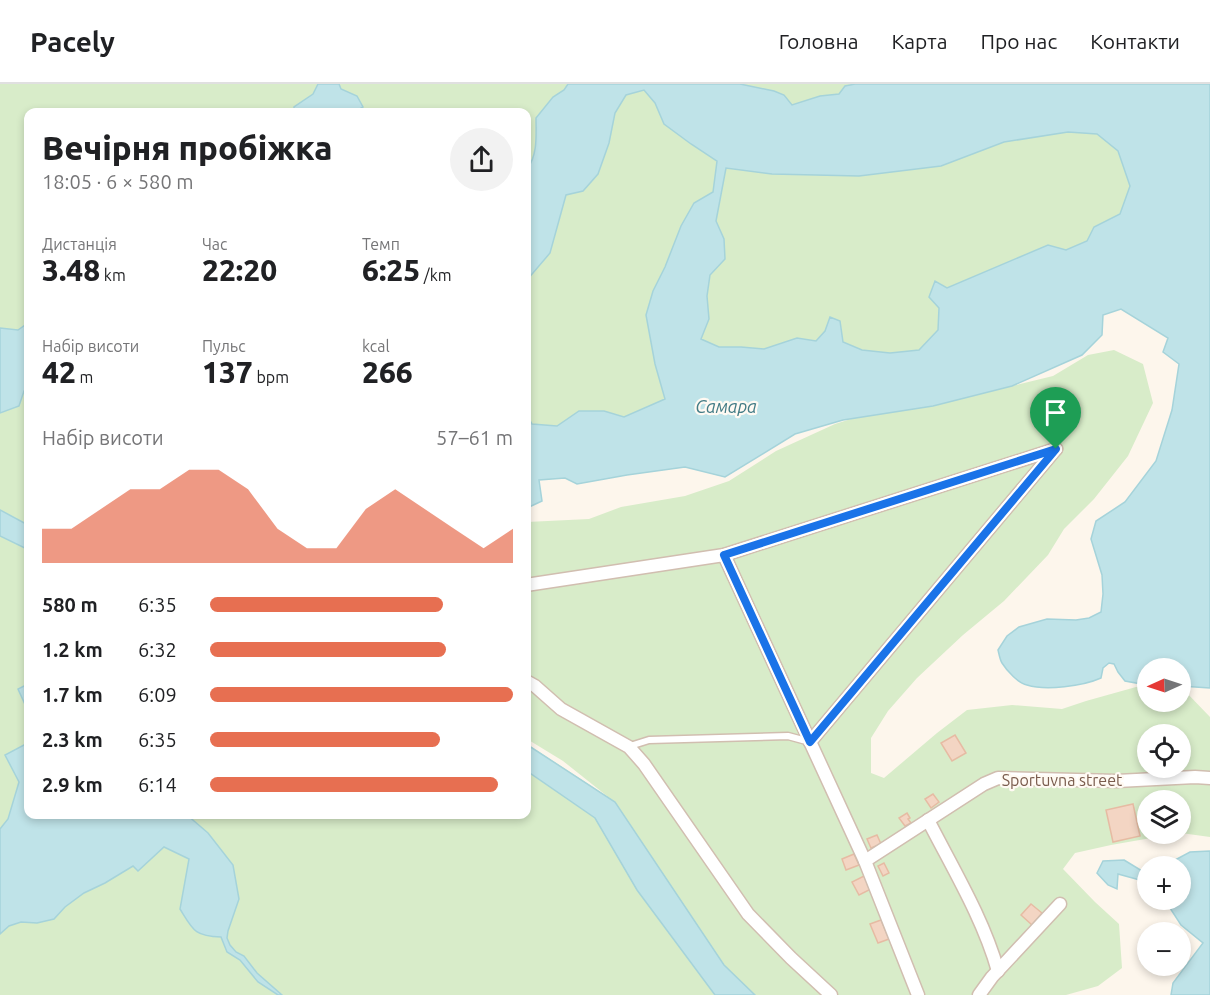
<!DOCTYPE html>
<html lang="uk">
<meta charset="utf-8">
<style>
:root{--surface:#fff;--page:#f2f2f2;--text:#202124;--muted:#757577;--line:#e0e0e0;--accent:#e76f51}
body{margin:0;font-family:Ubuntu,sans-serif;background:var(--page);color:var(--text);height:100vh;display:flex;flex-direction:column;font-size:22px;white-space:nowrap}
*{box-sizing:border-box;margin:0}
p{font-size:20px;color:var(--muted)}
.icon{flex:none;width:33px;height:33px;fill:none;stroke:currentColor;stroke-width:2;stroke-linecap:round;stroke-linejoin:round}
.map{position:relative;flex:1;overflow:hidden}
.panel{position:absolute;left:24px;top:24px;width:507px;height:711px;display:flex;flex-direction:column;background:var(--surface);border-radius:12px;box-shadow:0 3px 9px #0003}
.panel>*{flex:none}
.needle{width:39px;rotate:267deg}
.controls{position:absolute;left:1137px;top:574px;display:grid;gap:12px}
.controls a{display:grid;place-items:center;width:54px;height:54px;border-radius:50%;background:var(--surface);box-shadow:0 3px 9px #0003;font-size:30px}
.pin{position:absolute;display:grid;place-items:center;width:51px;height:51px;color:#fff;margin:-62px -26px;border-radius:50% 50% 50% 0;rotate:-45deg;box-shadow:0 0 6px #0007}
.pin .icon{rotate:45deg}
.round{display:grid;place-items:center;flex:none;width:63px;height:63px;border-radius:32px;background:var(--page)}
.overview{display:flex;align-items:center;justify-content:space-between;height:102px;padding:0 18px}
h1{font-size:33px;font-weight:800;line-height:45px}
.stats{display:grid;grid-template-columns:repeat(3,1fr);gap:9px;height:102px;padding:6px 18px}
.stats div{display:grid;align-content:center}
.stats b{font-size:30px;font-weight:800}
.stats small{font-size:16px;font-weight:400}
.stats p{font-size:16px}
.chart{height:168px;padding:12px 18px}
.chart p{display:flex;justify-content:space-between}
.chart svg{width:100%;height:108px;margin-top:6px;fill:var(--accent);opacity:.7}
ul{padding:0 18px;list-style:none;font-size:20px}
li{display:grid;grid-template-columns:96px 72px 1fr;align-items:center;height:45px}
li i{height:15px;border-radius:8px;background:var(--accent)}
header{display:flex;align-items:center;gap:36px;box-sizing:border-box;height:84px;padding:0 30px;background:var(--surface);border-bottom:2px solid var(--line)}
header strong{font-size:28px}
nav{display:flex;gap:33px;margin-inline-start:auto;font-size:21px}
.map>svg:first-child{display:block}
.green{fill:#d8ecc9;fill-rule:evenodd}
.water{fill:#bfe3e8;stroke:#a5d3da;stroke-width:1.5;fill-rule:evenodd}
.building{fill:#f3d5c3;stroke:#e6bba3;stroke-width:1.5}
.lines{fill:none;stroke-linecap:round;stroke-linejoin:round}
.service-casing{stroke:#d1beb0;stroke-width:9}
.minor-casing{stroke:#d1beb0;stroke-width:15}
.service{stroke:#fff;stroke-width:6}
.minor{stroke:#fff;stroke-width:12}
.route-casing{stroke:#fff;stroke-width:12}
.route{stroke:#1a73e8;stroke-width:8}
.labels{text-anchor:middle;stroke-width:4.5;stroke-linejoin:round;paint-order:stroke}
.street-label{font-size:16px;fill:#7a5c4d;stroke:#fffaf3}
.water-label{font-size:18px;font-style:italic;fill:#437c86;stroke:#fffaf3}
</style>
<header>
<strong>Pacely</strong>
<nav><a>Головна</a><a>Карта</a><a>Про нас</a><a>Контакти</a></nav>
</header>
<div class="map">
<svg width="1210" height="911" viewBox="0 0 1210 911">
<rect width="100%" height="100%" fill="#fdf6ec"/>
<path class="green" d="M 0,0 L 1210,0 L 1169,254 L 1121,225 L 1103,231 L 1102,251 L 1082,271 L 1012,302 L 1053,292 L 1088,271 L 1114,266 L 1143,280 L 1153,319 L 1128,372 L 1094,415 L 1064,445 L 1048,471 L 1004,517 L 963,551 L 917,594 L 888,627 L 871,654 L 871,689 L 884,694 L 937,649 L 967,626 L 1012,621 L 1062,625 L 1086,617 L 1136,603 L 1147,604 L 1148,618 L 1180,618 L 1181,606 L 1184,606 L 1210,633 L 1210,753 L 1181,749 L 1180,717 L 1148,717 L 1148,750 L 1174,750 L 1111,761 L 1075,769 L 1063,785 L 1095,818 L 1119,840 L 1122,884 L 1098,902 L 1066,911 L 0,911 ZM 28,28 L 526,28 L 527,424 L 542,417 L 539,396 L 565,394 L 577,400 L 627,391 L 685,383 L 725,393 L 795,350 L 843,336 L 851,335 L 835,340 L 776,367 L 729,397 L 685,412 L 621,423 L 589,435 L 527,438 L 527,655 L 563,677 L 607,712 L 527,660 L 526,730 L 28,730 ZM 1148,651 L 1180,651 L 1180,684 L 1148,684 Z"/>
<g class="water">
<path d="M 318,0 L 339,0 L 341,5 L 357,12 L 363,23 L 355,28 L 294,28 L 294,23 L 313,10 Z"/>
<path d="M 568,0 L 740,0 L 774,7 L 784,11 L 792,21 L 820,12 L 839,10 L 845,2 L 855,0 L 1210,0 L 1210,604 L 1181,602 L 1180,585 L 1148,585 L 1147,601 L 1125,597 L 1118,588 L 1114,580 L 1109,579 L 1103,584 L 1101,594 C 1083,602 1046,607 1027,601 C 1018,599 1007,587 1002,579 C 1000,576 999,570 998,566 L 1007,552 L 1019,543 L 1047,535 L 1076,536 L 1089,534 L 1101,528 L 1103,510 L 1102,491 L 1091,455 L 1096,437 L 1125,418 L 1156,377 L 1172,326 L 1179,280 L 1163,268 L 1168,254 L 1121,225 L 1103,231 L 1102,251 L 1082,271 L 1012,302 L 933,322 L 843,336 L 795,350 L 725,393 L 685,383 L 627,391 L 577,400 L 565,394 L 539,396 L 542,417 L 527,424 L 527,331 L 532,340 L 557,342 L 579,327 L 604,327 L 624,333 L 665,315 L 655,280 L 646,231 L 653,207 L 665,183 L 681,142 L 694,119 L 713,108 L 717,77 L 691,60 L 664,40 L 655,19 L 644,6 L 626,11 L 615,29 L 609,59 L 598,90 L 583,107 L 566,111 L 550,169 L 527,196 L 527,85 C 538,71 536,51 536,34 L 553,13 L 564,6 ZM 1068,48 L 1097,50 L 1118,67 L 1130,102 L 1120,130 L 1094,143 L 1087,157 L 1066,166 L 1048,161 L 947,204 L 935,197 L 929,213 L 939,224 L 938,246 L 919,266 L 890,269 L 862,266 L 843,258 L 840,237 L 830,233 L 825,247 L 816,257 L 797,254 L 764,265 L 741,263 L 719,263 L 701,255 L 709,235 L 707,212 L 710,191 L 725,175 L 724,155 L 716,137 L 726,84 L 772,90 L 859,92 L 941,82 L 1004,58 Z"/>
<path d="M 28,239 L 28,302 L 24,307 L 19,322 L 0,329 L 0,244 L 18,246 Z"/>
<path d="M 0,426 L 28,441 L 28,469 L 27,465 L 0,452 Z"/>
<path d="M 28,600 L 28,627 L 18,605 Z"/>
<path d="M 28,650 L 28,730 L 187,731 L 208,749 L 233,781 L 239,815 L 228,847 L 227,854 L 230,861 L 236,868 L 244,872 L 257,889 L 282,911 L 278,911 L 258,898 L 240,876 L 227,868 L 221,853 C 194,852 193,846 180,825 L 189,775 L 164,763 L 138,787 L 133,782 L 105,799 L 84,809 L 65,823 L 54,835 L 37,839 L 21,838 L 9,842 L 0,850 L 0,745 L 8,735 L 19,698 L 5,671 L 26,660 Z"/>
<path d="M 526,660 L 615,718 L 724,881 L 755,911 L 715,911 L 637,806 L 595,734 L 527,687 Z"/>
<path d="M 1210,767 L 1210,911 L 1171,911 L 1173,899 L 1203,859 L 1181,841 L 1168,821 L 1171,816 L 1180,816 L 1180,783 L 1162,783 L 1190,768 Z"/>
<path d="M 1124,776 L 1142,787 L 1147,787 L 1147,798 L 1118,790 L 1117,805 L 1108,801 L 1097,789 L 1103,777 Z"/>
</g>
<g class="building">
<path d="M 955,651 L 966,669 L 952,677 L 941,659 Z"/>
<path d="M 933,710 L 939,718 L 931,724 L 925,715 Z"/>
<path d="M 1133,720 L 1140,752 L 1113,758 L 1106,726 Z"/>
<path d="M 907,729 L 910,734 L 908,735 L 911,739 L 905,742 L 899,734 Z"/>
<path d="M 877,751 L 881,760 L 871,764 L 867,755 Z"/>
<path d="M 854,770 L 859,781 L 846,786 L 842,775 Z"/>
<path d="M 884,779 L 889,789 L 883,792 L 878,782 Z"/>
<path d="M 864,792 L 871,805 L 859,811 L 852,798 Z"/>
<path d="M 1031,820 L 1042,829 L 1032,841 L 1021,831 Z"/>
<path d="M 881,836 L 889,855 L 878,859 L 870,840 Z"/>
</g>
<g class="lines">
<g class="service-casing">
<path id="service" d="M 630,662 L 649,656 L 788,652 L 810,658"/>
</g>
<g class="minor-casing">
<g id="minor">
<path d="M 724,471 L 865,777 L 918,911"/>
<path d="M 526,501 L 724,471 L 1056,365"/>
<path d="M 526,597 L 535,602 L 561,625 L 629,663 L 644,680 L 748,830 L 791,874 L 831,911"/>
<path d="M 810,658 L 1056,365"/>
<path d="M 928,736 C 953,785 983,834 998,887"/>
<path d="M 865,777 L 984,700 L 998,694 L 1117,697 L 1195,693 L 1210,694"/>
<path d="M 979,911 L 992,893 L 1060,820"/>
</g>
</g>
<use href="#service" class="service"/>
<use href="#minor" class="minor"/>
</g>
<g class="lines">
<g class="route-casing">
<path id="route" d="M 1056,365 L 810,658 L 724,471 Z"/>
</g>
<use href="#route" class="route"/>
</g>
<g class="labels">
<g class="street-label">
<text x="1062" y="702">Sportuvna street</text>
</g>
<g class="water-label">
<text x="726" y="329">Самара</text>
</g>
</g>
</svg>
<div class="controls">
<a><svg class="needle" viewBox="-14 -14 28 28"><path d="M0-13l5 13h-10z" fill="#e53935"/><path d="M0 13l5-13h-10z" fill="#757577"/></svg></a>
<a><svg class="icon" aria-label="locate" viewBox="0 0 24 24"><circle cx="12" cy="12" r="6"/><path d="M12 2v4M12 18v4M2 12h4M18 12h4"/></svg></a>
<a><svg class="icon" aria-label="layers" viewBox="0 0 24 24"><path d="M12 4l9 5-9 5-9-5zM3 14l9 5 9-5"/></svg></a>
<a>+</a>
<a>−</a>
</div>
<div class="pin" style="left:1056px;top:365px;background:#1e9e55"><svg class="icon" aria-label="arrive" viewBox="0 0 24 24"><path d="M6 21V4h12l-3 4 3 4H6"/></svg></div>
<section class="panel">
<div class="overview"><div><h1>Вечірня пробіжка</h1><p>18:05 · 6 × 580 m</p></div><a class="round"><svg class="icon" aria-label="share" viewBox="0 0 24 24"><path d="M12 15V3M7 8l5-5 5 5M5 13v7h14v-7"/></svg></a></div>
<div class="stats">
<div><p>Дистанція</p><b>3.48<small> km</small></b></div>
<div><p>Час</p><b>22:20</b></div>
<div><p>Темп</p><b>6:25<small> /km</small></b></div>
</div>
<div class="stats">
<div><p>Набір висоти</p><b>42<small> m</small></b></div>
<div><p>Пульс</p><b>137<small> bpm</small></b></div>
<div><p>kcal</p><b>266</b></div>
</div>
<div class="chart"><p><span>Набір висоти</span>57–61 m</p>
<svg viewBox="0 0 160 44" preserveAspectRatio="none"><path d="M0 44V30L10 30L20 22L30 14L40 14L50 6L60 6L70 14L80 30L90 38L100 38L110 22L120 14L130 22L140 30L150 38L160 30V44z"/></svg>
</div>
<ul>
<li><b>580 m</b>6:35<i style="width:77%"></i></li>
<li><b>1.2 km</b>6:32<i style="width:78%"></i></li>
<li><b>1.7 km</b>6:09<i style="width:100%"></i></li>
<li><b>2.3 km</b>6:35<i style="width:76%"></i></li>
<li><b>2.9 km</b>6:14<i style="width:95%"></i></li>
</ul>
</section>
</div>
